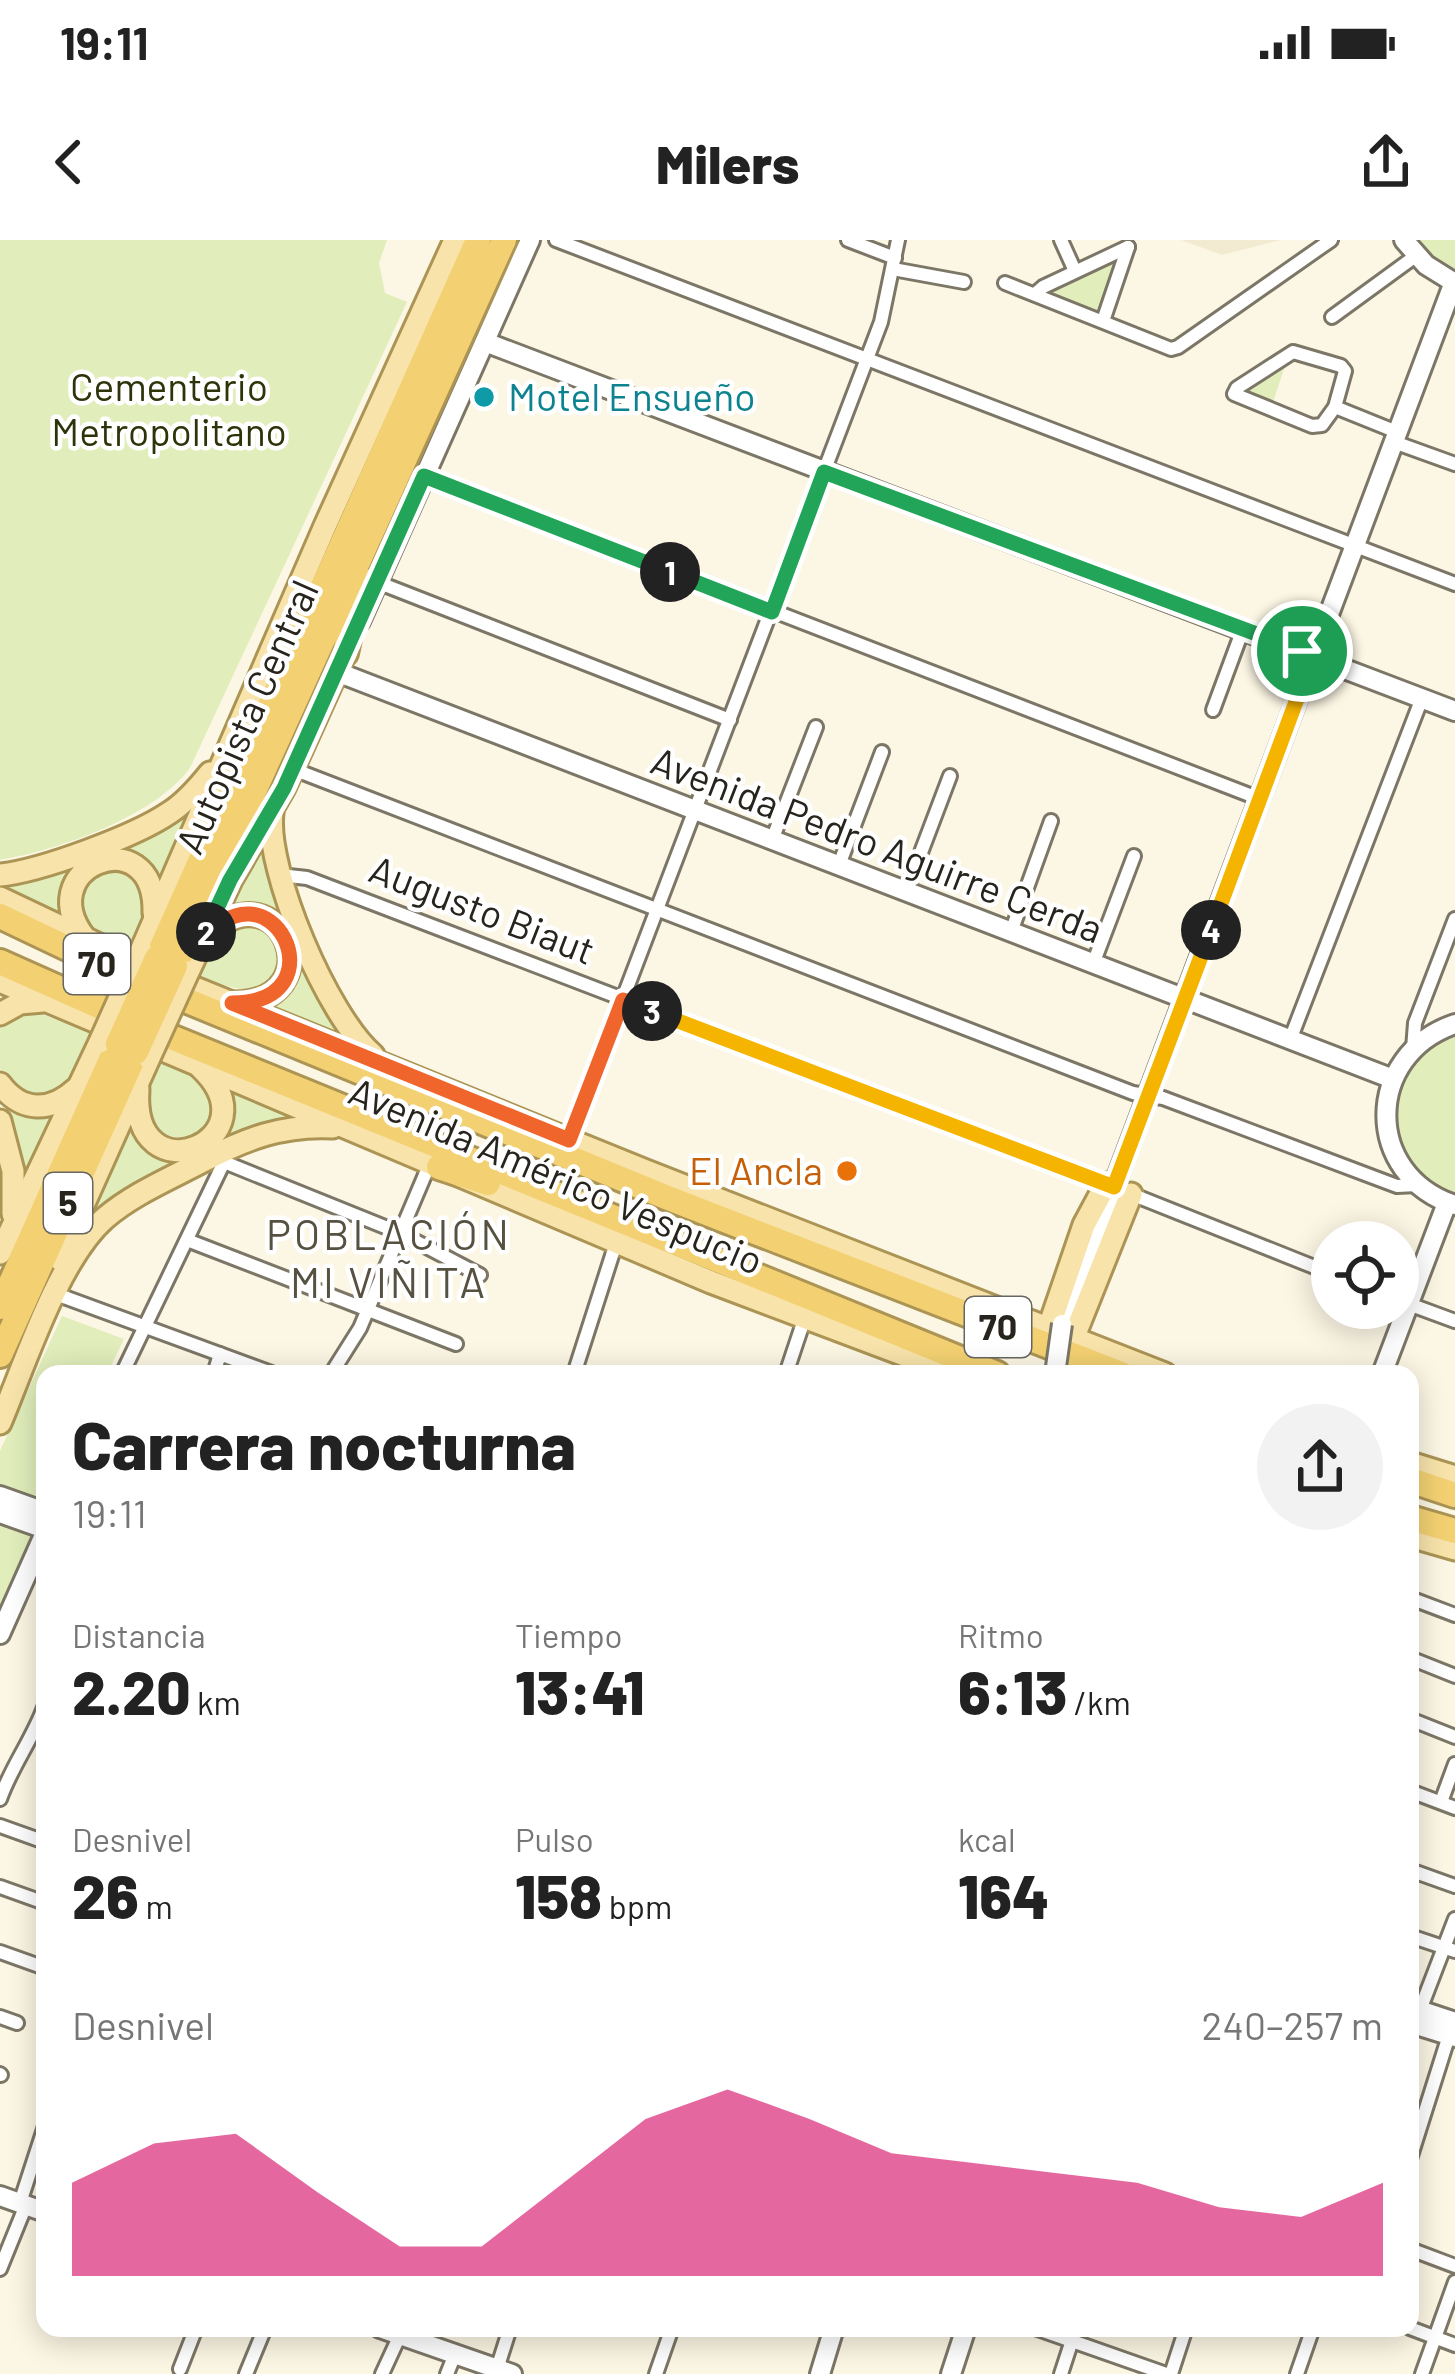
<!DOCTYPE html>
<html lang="es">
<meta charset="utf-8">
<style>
:root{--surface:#fff;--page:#f2f2f2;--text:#222;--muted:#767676;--accent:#db2777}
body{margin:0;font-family:Barlow,sans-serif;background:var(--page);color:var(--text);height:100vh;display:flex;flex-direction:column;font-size:45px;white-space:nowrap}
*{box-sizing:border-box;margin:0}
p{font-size:39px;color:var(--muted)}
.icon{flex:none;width:66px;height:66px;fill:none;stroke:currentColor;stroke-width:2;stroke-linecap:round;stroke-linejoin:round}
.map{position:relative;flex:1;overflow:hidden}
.sheet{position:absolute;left:36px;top:1125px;width:1383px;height:972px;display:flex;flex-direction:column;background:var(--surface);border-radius:24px;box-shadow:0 6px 30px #0003}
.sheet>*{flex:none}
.buttons{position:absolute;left:1311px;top:981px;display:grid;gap:24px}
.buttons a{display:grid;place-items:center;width:108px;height:108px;border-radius:50%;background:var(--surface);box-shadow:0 6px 30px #0003;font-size:60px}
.pin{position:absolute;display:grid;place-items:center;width:102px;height:102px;color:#fff;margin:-51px;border:6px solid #fff;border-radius:50%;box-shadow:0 3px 12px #0007}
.km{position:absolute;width:60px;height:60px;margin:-30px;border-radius:50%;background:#222;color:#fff;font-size:33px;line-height:60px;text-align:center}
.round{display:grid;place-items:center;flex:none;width:126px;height:126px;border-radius:63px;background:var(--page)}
.summary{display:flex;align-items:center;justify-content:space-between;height:204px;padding:0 36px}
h1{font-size:66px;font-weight:800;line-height:90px}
.figures{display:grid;grid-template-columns:repeat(3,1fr);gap:18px;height:204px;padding:12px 36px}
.figures div{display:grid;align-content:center}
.figures b{font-size:60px;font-weight:800}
.figures small{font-size:33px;font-weight:400}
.figures p{font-size:33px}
.chart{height:336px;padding:24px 36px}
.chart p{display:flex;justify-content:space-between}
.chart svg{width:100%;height:216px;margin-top:12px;fill:var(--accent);opacity:.7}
.status{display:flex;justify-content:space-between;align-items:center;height:84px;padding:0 60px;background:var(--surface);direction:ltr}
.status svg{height:33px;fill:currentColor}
header{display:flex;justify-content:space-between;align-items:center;height:156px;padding:0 36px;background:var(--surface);font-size:54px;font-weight:800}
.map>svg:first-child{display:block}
.built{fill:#f3ebd1}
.green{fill:#e1eebb}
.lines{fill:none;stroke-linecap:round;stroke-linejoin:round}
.street-casing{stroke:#7c7666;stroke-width:18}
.secondary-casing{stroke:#7c7666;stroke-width:24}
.primary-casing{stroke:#ab9454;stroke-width:27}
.highway-casing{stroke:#ab9454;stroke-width:30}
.street{stroke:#fff;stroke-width:12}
.secondary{stroke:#fff;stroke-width:18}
.primary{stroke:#f8e3aa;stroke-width:21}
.highway{stroke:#f3d172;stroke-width:24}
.secondary-bridge-casing{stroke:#7c7666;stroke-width:24;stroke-linecap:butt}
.primary-bridge-casing{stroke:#ab9454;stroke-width:27;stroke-linecap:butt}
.highway-bridge-casing{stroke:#ab9454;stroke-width:30;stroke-linecap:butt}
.secondary-bridge{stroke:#fff;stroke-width:18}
.primary-bridge{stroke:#f8e3aa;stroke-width:21}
.highway-bridge{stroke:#f3d172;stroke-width:24}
.split-1-casing{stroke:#fff;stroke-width:24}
.split-2-casing{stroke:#fff;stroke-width:24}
.split-3-casing{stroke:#fff;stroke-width:24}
.split-4-casing{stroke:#fff;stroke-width:24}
.split-5-casing{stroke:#fff;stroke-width:24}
.split-1{stroke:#22a559;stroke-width:15}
.split-2{stroke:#22a559;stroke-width:15}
.split-3{stroke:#f0652b;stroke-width:15}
.split-4{stroke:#f5b400;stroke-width:15}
.split-5{stroke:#f5b400;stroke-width:15}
.culture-dot{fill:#0f9aa8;stroke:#fff;stroke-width:4.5}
.food-dot{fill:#e8710a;stroke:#fff;stroke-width:4.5}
.labels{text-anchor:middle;stroke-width:9;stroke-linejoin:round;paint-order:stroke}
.shield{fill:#fff;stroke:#676661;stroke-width:3}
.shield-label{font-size:36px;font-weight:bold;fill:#26241d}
.park-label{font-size:39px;fill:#2d340a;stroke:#fff}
.culture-label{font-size:39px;fill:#0d838f;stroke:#fff;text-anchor:start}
.street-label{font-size:39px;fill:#26241d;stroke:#fff}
.food-label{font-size:39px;fill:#c56008;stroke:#fff;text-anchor:end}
.neighbourhood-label{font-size:42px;letter-spacing:3px;fill:#565141;stroke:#fff}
</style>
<div class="status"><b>19:11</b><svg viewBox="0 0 49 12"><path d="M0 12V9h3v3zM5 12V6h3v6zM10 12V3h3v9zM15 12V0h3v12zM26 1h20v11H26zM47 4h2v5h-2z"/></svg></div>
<header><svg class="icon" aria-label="back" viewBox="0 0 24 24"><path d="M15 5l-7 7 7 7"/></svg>Milers<svg class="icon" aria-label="share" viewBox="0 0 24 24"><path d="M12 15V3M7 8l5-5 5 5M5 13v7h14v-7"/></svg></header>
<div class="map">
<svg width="1455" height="2134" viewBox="0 0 1455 2134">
<rect width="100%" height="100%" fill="#fcf6e4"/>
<path class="built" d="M 1181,0 L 1281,0 L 1222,15 Z"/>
<g class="green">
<path d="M 0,0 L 387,0 L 379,23 L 385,53 L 407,62 L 190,528 C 154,577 58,610 0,620 Z"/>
<path d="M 1416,0 L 1455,0 L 1455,30 L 1434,17 Z"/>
<path d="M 1115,15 L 1119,24 L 1102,71 L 1097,73 L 1050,56 L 1049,46 Z"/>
<path d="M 1287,120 L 1272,165 L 1240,153 Z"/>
<path d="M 201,557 L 159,654 C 155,599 115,610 78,625 L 72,687 L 0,648 L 0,640 Z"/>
<path d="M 264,592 C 275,664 305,743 347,802 L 262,767 L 275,761 L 289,693 L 226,673 Z"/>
<path d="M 122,629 L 141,645 L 145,676 L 128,715 L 84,680 L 78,647 L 89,633 Z"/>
<path d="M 240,685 L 263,686 L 284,717 L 274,743 L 249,751 L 199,740 L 213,703 Z"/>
<path d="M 38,773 L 93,792 C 72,838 70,871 11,849 L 0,828 L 0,786 L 15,775 Z"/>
<path d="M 1455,794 L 1455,959 C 1443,951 1425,944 1416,933 C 1370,881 1401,820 1455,794 Z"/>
<path d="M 162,819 L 204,840 C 207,848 213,861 213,869 C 213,907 172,900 152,889 L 145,858 Z"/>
<path d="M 219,841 L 310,879 L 89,989 L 77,984 L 127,875 L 133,897 L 150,911 L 220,899 Z"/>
<path d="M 0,859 C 20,879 39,877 63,864 L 20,951 L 19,909 Z"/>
<path d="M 62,1076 L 124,1099 L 107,1134 L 45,1134 L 45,1261 L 0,1247 L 0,1211 Z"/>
<path d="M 0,1277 L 36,1291 L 0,1380 Z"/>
</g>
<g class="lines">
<g class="street-casing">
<g id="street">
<path d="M 556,0 L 1455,344"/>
<path d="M 848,0 L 895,18"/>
<path d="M 1061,0 L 1075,31"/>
<path d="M 893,29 L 964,42"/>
<path d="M 1005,43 L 1171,109 L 1178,107 L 1331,0"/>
<path d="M 1035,54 L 1043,47 L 1128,7"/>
<path d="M 1332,77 L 1417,15"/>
<path d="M 1103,81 L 1128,7"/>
<path d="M 1293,112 L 1341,126 L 1345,131 L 1335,167 L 1322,185 L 1312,186 L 1234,154 L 1237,148 Z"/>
<path d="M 1335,167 L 1397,192"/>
<path d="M 1394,202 L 1455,224"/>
<path d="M 424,236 L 1260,559"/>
<path d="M 377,342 L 730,480"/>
<path d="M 1213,470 L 1243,389"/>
<path d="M 293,529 L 1133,853 L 1163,858 L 1397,946 L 1417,945"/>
<path d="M 772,600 L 816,487"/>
<path d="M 839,625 L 882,512"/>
<path d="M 279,635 L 307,638 L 1106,944"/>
<path d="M 906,652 L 950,536"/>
<path d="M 1011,692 L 1051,581"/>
<path d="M 1093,724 L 1134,616"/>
<path d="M 1290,800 L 1422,458"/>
<path d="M 1413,809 L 1415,783 L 1455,679"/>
<path d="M 569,900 L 881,82 L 898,0"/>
<path d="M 1126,952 L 1332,1034"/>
<path d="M 187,1000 L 456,1104"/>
<path d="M 56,1054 L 274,1134"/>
<path d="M 1398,1060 L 1455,1081"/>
<path d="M 122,1134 L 224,922 L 400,993 L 480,1035"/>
<path d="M 214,1134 L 220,1114"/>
<path d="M 331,1134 L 360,1088 L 430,923"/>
<path d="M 574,1134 L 616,1003"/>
<path d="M 786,1134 L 805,1077"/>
<path d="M 1410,1358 L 1455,1375"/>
<path d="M 1410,1418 L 1455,1436"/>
<path d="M 1410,1479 L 1455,1497"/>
<path d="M 1410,1551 L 1455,1568"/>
<path d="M 0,1559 C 12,1525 33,1499 45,1465"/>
<path d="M 1441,1562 L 1455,1524"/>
<path d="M 0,1586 L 45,1602"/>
<path d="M 1410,1630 L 1455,1646"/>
<path d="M 0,1647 L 45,1663"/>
<path d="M 1410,1696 L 1455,1711"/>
<path d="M 0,1712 L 45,1728"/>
<path d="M 1420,1770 L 1455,1679"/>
<path d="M 0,1777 L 17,1783"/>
<path d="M 0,1834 L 1,1835"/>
<path d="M 1410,1919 L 1451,1789"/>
<path d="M 20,1963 L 45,1886"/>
<path d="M 1410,2009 L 1455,2026"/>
<path d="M 0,2029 L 26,1965"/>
<path d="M 1035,2088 L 1166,2134"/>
<path d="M 1410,2088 L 1455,2105"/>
<path d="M 180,2129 L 196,2088"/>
<path d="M 497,2129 L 510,2088"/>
<path d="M 246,2134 L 265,2088"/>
<path d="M 382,2134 L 400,2095"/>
<path d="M 447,2134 L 455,2114"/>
<path d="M 656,2134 L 672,2088"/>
<path d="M 1061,2134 L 1076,2088"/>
<path d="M 1171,2134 L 1186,2088"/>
<path d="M 1297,2134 L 1313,2088"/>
<path d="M 1422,2134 L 1455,2042"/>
</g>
</g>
<g class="secondary-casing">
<g id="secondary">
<path d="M 1404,0 L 1426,25 L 1455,43"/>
<path d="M 485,102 L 1455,471"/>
<path d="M 360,381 L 530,0"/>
<path d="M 337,432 L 1393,839"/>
<path d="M 1455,784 C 1364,815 1363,935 1455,965"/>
<path d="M 1062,1084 L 1454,42"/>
<path d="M 1382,1134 L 1447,963"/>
<path d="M 0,1256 L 45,1272"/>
<path d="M 0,1273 L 45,1289"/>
<path d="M 0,1394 L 45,1293"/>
<path d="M 1410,1767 L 1455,1782"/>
<path d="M 1410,1783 L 1455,1797"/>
<path d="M 0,1956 L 45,1972"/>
<path d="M 380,2088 L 512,2134"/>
<path d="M 820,2134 L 834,2088"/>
<path d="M 951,2134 L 966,2088"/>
</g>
</g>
<g class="primary-casing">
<g id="primary">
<path d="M 272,573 C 265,630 328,777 373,815"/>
<path d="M 0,635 C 41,631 135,596 169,573 C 185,563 198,548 210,533"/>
<path d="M 0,658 L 158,733 L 646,931 L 1165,1134"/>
<path d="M 208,695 C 282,624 335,762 234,763"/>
<path d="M 89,703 C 23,628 156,575 154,673"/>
<path d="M 141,711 L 325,286 L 455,0"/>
<path d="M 188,732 L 231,640 L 284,548 L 345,413"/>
<path d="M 0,741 L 711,1042 L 955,1134"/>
<path d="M 0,774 L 20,763 L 43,761"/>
<path d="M 0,844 C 21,872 50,873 76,849"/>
<path d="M 138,849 C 130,961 278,900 200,827"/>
<path d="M 0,881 L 13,931 L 13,974"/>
<path d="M 0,1013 L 100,802"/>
<path d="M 59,1019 L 149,818"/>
<path d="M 1048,1090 L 1084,985 L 1106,944"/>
<path d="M 1073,1099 L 1131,954"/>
<path d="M 0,1183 C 25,1124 58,1019 105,978 C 133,954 169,939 201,922 C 245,899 283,884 333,887"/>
<path d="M 1410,1223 L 1455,1237"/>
<path d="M 1410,1296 L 1455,1309"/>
</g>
</g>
<g class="highway-casing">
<g id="highway">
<path d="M 345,413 L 361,339"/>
<path d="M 0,676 L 122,734 L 668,958 L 1121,1134"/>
<path d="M 157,718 L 478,0"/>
<path d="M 0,722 L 139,784 L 997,1134"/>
<path d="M 175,726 L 504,0"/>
<path d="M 439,927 L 488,943"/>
<path d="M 0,1067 L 118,804"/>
<path d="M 0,1115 L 136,812"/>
<path d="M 1410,1240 L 1455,1255"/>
<path d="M 1410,1278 L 1455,1291"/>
</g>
</g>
<use href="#street" class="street"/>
<use href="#secondary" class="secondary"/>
<use href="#primary" class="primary"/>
<use href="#highway" class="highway"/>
<g class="secondary-bridge-casing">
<path id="secondary-bridge" d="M 1055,1134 L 1062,1084"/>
</g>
<g class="primary-bridge-casing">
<g id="primary-bridge">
<path d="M 100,802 L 141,711"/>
<path d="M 149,818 L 188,732"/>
</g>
</g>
<g class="highway-bridge-casing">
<g id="highway-bridge">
<path d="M 118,804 L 157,718"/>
<path d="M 136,812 L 175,726"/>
</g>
</g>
<use href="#secondary-bridge" class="secondary-bridge"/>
<use href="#primary-bridge" class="primary-bridge"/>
<use href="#highway-bridge" class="highway-bridge"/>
</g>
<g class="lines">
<g class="split-1-casing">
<path id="split-1" d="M 670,332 L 772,372 L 824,232 L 1302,411"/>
</g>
<g class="split-2-casing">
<path id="split-2" d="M 206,692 L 230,640 L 284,548 L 424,236 L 670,332"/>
</g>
<g class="split-3-casing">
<path id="split-3" d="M 206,692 L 200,705 C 269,610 345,763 232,763 L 569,900 L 623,760 L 652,771"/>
</g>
<g class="split-4-casing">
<path id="split-4" d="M 652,771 L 1114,947 L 1211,690"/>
</g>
<g class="split-5-casing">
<path id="split-5" d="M 1211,690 L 1313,416 L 1302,411"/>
</g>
<use href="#split-1" class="split-1"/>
<use href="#split-2" class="split-2"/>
<use href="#split-3" class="split-3"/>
<use href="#split-4" class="split-4"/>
<use href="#split-5" class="split-5"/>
</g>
<circle class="culture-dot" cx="484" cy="157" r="12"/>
<circle class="food-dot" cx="847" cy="931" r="12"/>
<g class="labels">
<g class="shield">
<rect x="64" y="694" width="66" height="60" rx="9"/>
<rect x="44" y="933" width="48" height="60" rx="9"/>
<rect x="965" y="1057" width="66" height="60" rx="9"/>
</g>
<g class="shield-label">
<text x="97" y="737">70</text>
<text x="68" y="976">5</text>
<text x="998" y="1100">70</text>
</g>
<g class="park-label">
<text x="169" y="161">Cementerio<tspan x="169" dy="45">Metropolitano</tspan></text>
</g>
<g class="culture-label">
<text x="508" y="171">Motel Ensueño</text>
</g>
<g class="street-label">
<text transform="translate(247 477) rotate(-66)" y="14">Autopista Central</text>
<text transform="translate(877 605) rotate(21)" y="14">Avenida Pedro Aguirre Cerda</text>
<text transform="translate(482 670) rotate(21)" y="14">Augusto Biaut</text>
<text transform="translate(556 936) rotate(23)" y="14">Avenida Américo Vespucio</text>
</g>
<g class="food-label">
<text x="823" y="945">El Ancla</text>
</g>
<g class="neighbourhood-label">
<text x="389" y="1010">POBLACIÓN<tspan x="389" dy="48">MI VIÑITA</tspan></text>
</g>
</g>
</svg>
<div class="buttons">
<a><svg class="icon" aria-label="locate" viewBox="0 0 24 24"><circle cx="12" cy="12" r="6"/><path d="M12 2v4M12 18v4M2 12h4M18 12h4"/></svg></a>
</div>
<div class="pin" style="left:1302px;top:411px;background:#1e9e55"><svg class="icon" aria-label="arrive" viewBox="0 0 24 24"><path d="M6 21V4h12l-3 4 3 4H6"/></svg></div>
<b class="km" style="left:670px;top:332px">1</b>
<b class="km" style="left:206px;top:692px">2</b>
<b class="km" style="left:652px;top:771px">3</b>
<b class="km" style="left:1211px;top:690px">4</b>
<section class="sheet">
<div class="summary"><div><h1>Carrera nocturna</h1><p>19:11</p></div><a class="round"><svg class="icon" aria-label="share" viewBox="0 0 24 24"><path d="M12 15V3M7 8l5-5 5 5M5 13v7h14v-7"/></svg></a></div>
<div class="figures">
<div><p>Distancia</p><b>2.20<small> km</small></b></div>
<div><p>Tiempo</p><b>13:41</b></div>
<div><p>Ritmo</p><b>6:13<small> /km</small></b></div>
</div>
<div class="figures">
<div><p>Desnivel</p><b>26<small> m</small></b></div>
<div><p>Pulso</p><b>158<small> bpm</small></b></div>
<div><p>kcal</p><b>164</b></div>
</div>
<div class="chart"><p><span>Desnivel</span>240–257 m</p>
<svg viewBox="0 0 160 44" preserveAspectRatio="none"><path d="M0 44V25L10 17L20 15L30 27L40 38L50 38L60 25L70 12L80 6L90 12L100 19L110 21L120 23L130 25L140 30L150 32L160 25V44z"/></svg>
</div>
</section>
</div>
